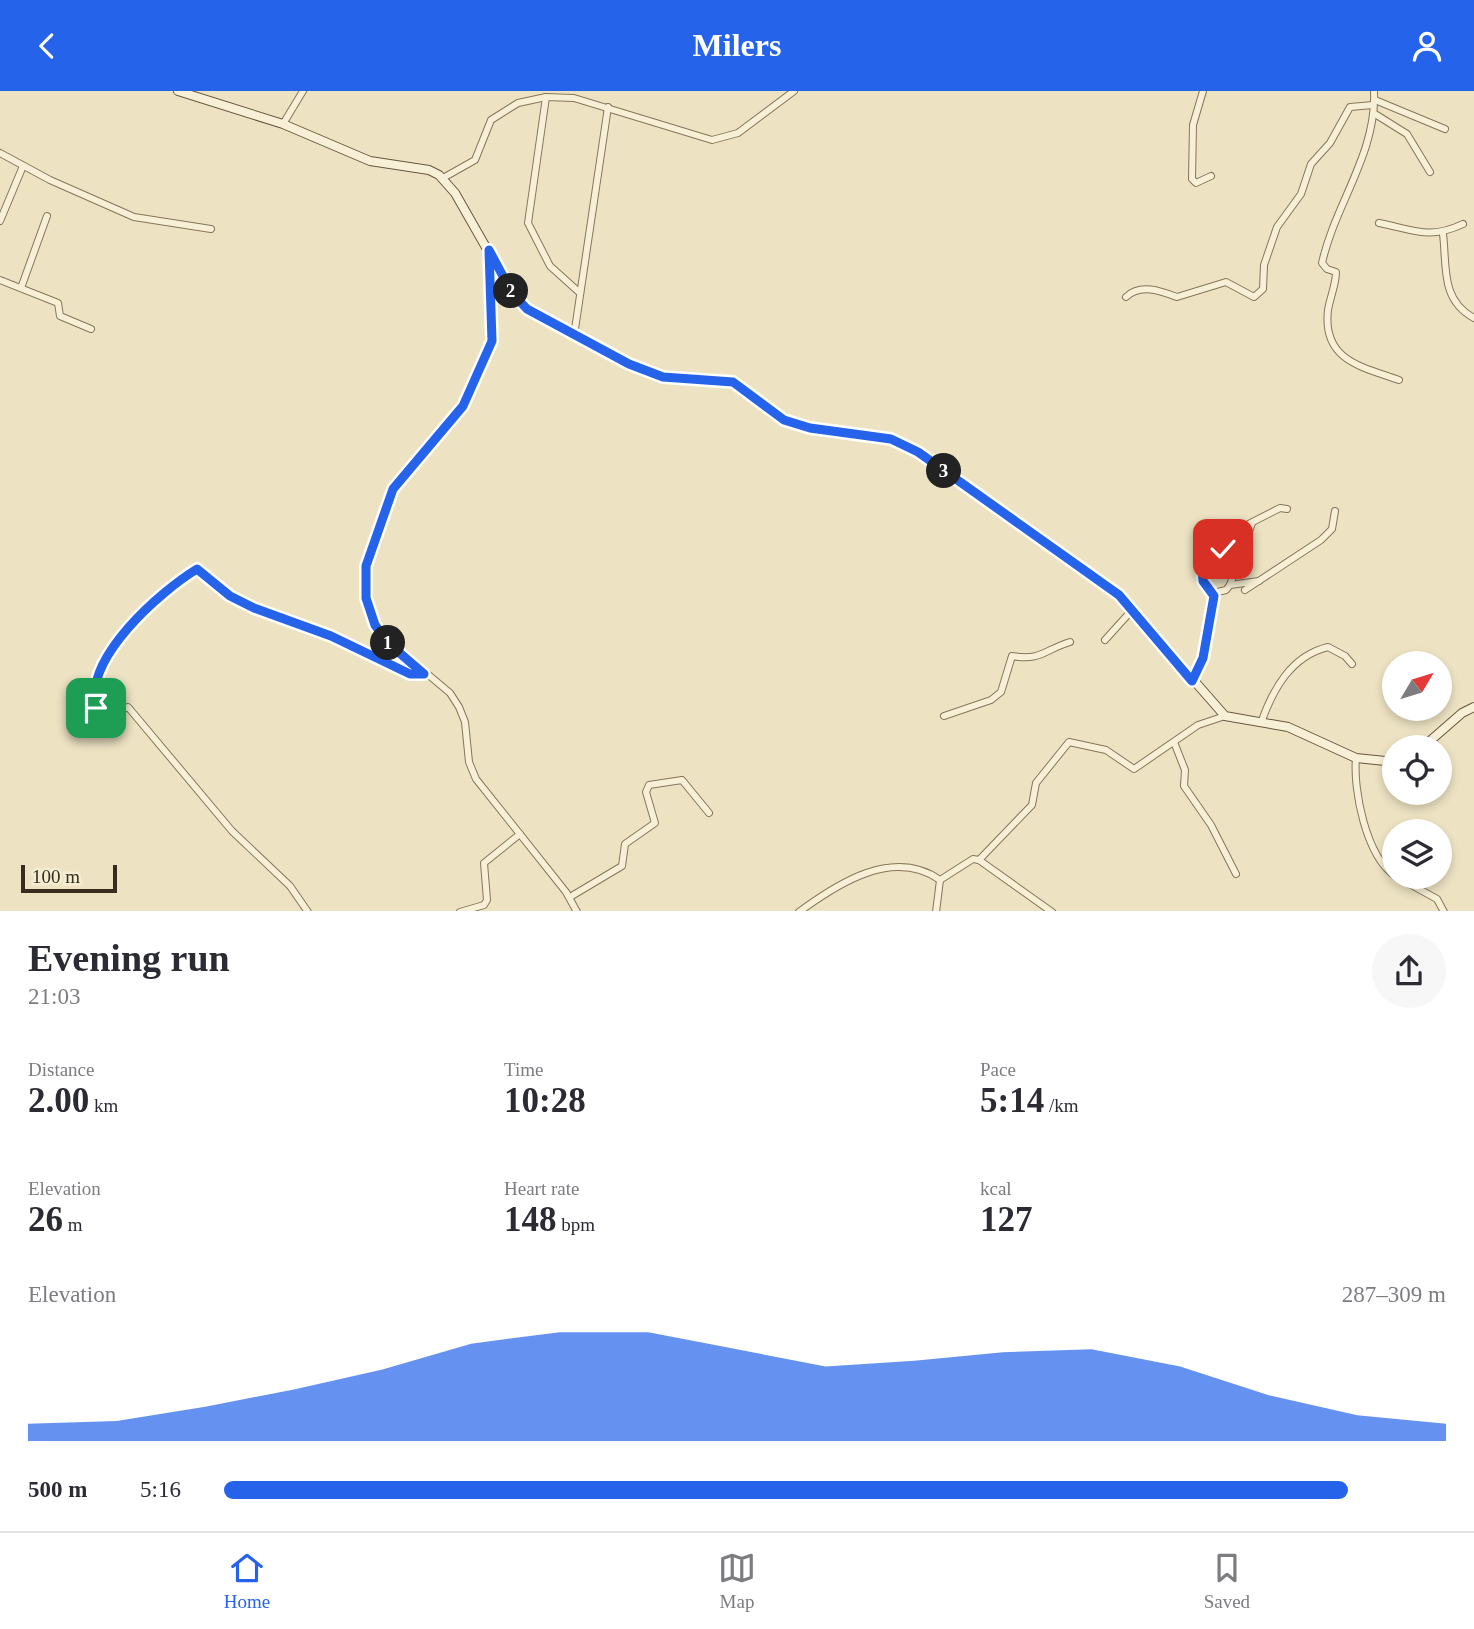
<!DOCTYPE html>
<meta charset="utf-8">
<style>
:root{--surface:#fff;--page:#f7f7f7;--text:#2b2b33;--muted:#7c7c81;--line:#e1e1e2;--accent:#2563eb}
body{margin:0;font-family:Georgia,serif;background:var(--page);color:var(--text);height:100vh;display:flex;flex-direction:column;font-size:26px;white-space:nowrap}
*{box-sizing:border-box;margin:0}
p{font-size:23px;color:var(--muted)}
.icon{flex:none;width:38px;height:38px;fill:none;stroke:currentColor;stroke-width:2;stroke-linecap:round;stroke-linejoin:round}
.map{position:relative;height:820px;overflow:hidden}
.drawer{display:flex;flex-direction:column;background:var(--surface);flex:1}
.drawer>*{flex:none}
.needle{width:46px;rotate:52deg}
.fabs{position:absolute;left:1382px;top:560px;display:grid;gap:14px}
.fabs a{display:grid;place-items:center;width:70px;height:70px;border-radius:50%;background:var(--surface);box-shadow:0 4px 10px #0003;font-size:35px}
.scale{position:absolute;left:21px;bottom:18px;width:96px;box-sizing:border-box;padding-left:7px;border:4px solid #372c1e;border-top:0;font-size:19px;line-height:24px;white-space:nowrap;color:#372c1e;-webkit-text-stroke:5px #f4edd2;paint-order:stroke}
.pin{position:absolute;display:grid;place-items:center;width:60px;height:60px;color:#fff;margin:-30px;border-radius:14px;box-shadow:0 4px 10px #0006}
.km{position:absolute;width:35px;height:35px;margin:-18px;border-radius:50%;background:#222;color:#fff;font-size:19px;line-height:35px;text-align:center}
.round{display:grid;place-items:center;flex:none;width:74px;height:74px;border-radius:37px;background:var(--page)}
.summary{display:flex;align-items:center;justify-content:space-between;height:119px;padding:0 28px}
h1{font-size:38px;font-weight:700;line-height:52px}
.metrics{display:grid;grid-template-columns:repeat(3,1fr);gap:10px;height:119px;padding:7px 28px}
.metrics div{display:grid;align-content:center}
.metrics b{font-size:35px;font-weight:700}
.metrics small{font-size:19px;font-weight:400}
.metrics p{font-size:19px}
.chart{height:196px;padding:14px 28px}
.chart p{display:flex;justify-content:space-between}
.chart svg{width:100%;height:126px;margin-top:7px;fill:var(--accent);opacity:.7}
ul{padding:0 28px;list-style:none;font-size:23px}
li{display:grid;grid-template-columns:112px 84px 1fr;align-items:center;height:52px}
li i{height:18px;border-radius:9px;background:var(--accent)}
header{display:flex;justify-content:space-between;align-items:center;height:91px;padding:0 28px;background:var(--accent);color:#fff;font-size:32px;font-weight:700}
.menu{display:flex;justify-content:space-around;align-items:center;height:98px;border-top:2px solid var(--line);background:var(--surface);font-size:19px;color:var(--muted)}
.menu a{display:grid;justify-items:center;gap:4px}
.menu .active{color:var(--accent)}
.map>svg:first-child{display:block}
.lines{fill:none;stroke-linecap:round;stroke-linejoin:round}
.street-casing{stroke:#86755a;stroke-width:8}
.secondary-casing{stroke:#68563e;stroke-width:10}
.street{stroke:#f8f0d6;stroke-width:6}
.secondary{stroke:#f8f0d6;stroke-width:8}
.route-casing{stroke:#fff;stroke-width:14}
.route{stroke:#2563eb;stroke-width:9}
</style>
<header><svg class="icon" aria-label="back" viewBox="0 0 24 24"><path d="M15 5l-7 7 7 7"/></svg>Milers<svg class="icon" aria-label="person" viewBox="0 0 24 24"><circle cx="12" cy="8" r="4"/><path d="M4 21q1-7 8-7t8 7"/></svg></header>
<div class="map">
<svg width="1474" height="821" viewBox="0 0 1474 821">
<rect width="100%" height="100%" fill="#ede3c3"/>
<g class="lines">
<g class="street-casing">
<g id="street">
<path d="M 1203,0 L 1193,34 L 1192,88 L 1196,92 L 1211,85"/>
<path d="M 1374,0 C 1377,62 1335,113 1322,172 L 1327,178 L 1336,181 C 1336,194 1330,206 1328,219 C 1322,270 1363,276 1399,289"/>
<path d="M 546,6 L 528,132 L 550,175 L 580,202"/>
<path d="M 1375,9 L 1445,38"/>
<path d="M 1375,23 L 1407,43 L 1430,81"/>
<path d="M 283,33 L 303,0"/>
<path d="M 0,62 L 50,89 L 134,126 L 211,138"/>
<path d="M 443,87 L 475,69 L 491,29 L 518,12 L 546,6 L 574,7 L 712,49 L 738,42 L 794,0"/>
<path d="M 0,130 L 23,75"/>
<path d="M 1379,132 C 1414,139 1429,149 1463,133"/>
<path d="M 1443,143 C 1447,174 1440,209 1474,227"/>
<path d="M 489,165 L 492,250 L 463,315 L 393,398 L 367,475 L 365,490 L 370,522 L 381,544 L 450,602 L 459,616 L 465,631 L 469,671 L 476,688 L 566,801 L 577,821"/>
<path d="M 0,189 L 58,212 L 60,225 L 91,238"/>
<path d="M 21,197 L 47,125"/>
<path d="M 1126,206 C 1140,192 1161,200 1177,206 L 1226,191 L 1254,206 L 1263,198 L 1264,174 L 1277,136 L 1301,103 L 1311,73 L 1330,52 L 1350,16 L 1373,14"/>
<path d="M 574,245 L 608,16"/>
<path d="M 1230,494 L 1259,490"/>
<path d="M 1245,499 L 1321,449 L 1332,438 L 1335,420"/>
<path d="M 1213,502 L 1226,499 L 1230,494 L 1252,432"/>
<path d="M 1105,549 L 1133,518"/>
<path d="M 1192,590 L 1203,567 L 1214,505 L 1203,490 L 1203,473 L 1222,462 L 1224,449 L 1231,442 L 1280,417 L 1287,418"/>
<path d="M 944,625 L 991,609 L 1001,601 L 1012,565 C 1041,570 1044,559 1070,551"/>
<path d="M 1261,632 C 1273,598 1291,565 1328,556 L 1345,565 L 1352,573"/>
<path d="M 1174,651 L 1185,679 L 1184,695 L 1211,734 L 1236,783"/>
<path d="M 1356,667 C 1353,699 1366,765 1395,785"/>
<path d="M 979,769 L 1032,714 L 1036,692 L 1069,651 L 1106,659 L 1134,678 L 1198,634 L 1225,625"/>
<path d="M 1397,786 L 1437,808 L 1444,821"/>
<path d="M 570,806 L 622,775 L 625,753 L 655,732 L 646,701 L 649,694 L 682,689 L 709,722"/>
<path d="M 308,821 L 290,795 L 232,740 L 128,616 L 115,622 L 96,617 C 82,568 161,500 197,478 L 230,505 L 254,517 L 331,545 L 409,583 L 424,583"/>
<path d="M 460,821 L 484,814 L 487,809 L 484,772 L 520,743"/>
<path d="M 799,821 C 837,793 893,756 940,789 L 973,768 L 979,769 L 1052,821"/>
<path d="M 936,821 L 940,789"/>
</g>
</g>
<g class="secondary-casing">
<g id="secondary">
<path d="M 178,0 L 283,33 L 370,70 L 429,79 L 439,84 L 455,102 L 512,202 L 527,218 L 574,245 L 654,284 L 733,291 L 784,329 L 798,334 L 891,348 L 918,361 L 1119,504 L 1225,625 L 1288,636 L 1356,667 L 1395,671"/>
<path d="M 1423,656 L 1462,622 L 1474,616"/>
</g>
</g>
<use href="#street" class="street"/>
<use href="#secondary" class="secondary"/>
</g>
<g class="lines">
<g class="route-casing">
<path id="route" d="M 96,617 C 83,567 161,500 197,478 L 230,505 L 254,517 L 331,545 L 410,583 L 424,583 L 388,552 L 375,534 L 366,507 L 366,475 L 393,398 L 463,315 L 492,250 L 489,159 L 512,202 L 527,218 L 629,273 L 663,286 L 733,291 L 784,329 L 810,337 L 891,348 L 918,361 L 1119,504 L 1192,590 L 1203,567 L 1214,505 L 1203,490 L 1202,476 L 1219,465 L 1223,458"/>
</g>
<use href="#route" class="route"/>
</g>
</svg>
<div class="fabs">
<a><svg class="needle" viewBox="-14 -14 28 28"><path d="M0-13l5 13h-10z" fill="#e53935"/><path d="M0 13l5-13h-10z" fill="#7c7c81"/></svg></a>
<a><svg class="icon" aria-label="locate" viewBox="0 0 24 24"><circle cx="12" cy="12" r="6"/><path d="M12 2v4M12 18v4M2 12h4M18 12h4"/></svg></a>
<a><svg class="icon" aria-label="layers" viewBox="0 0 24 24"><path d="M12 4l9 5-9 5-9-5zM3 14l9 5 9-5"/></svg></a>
</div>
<div class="scale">100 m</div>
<div class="pin" style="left:96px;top:617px;background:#1e9e55"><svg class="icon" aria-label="arrive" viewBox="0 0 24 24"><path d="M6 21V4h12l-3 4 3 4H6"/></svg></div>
<div class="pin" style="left:1223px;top:458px;background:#d93025"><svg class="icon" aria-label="check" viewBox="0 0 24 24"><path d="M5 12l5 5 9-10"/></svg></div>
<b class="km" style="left:388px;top:552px">1</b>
<b class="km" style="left:511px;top:200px">2</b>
<b class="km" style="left:944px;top:380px">3</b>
</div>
<section class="drawer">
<div class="summary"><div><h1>Evening run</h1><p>21:03</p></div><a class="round"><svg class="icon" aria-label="share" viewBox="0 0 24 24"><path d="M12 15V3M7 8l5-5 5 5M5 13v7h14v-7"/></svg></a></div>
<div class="metrics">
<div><p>Distance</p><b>2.00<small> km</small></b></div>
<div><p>Time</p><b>10:28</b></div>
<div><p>Pace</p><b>5:14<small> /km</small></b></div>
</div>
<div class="metrics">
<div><p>Elevation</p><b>26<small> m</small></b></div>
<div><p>Heart rate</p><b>148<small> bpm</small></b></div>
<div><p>kcal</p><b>127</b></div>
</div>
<div class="chart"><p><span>Elevation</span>287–309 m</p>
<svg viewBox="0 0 160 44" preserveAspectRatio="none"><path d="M0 44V38L10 37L20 32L30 26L40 19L50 10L60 6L70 6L80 12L90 18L100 16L110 13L120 12L130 18L140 28L150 35L160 38V44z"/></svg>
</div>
<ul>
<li><b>500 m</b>5:16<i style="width:92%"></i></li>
</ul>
</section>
<nav class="menu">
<a class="active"><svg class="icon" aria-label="home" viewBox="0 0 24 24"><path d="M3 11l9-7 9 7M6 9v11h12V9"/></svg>Home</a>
<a><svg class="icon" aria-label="map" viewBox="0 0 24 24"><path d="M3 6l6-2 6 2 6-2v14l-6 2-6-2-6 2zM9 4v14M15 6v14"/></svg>Map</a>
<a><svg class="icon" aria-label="saved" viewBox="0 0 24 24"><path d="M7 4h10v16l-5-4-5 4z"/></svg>Saved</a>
</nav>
